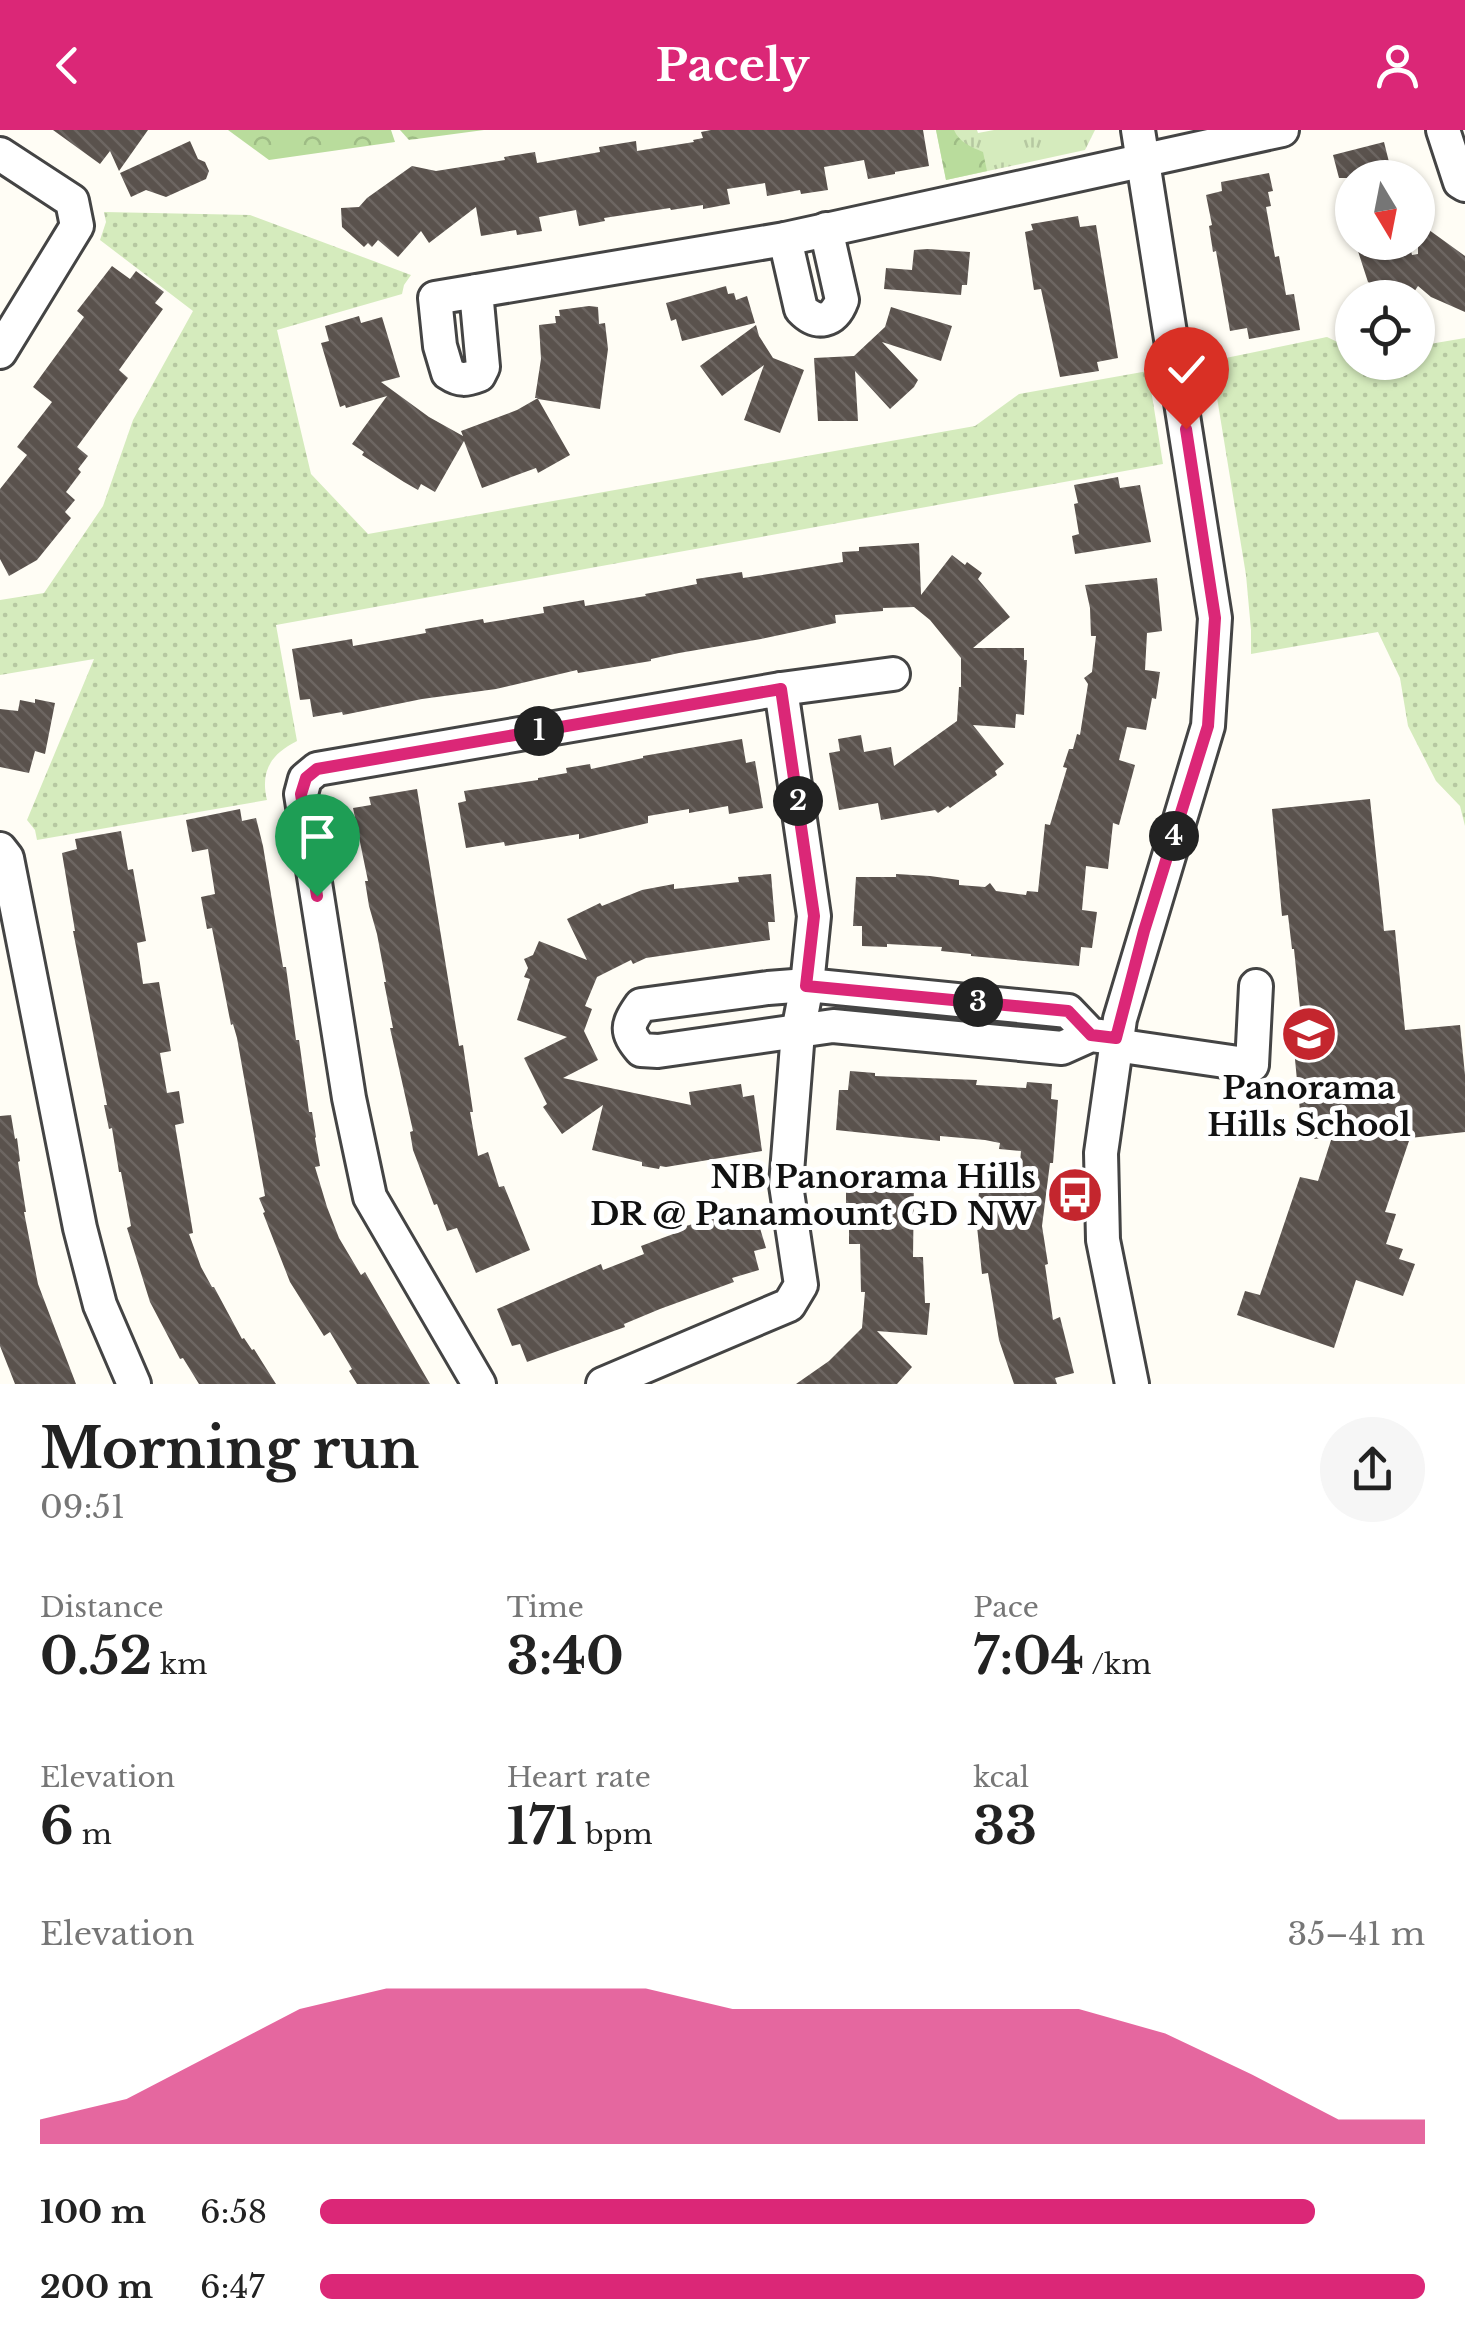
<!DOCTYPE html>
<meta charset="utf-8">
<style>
:root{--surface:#fff;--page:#f6f6f6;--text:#222;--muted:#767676;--accent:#db2777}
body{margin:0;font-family:"Libre Baskerville",serif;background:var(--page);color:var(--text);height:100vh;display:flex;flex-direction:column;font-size:38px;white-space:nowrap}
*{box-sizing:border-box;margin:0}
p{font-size:32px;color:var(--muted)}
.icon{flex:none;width:55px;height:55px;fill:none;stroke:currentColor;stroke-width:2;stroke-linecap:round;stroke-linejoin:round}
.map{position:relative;height:1254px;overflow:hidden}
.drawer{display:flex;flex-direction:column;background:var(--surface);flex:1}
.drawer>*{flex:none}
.needle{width:65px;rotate:170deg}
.buttons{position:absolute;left:1335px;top:30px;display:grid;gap:20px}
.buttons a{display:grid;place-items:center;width:100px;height:100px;border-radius:50%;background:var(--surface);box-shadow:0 2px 8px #0004;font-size:50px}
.pin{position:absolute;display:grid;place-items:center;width:85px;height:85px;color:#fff;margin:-102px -42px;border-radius:50% 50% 50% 0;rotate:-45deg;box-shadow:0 0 10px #0007}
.pin .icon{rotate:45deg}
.km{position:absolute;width:50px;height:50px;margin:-25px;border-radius:50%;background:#222;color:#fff;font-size:28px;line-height:50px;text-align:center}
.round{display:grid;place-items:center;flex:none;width:105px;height:105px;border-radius:52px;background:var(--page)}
.overview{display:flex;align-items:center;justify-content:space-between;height:170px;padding:0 40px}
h1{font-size:55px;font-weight:800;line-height:75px}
.figures{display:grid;grid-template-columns:repeat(3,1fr);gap:15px;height:170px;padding:10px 40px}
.figures div{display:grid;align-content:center}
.figures b{font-size:50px;font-weight:800}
.figures small{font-size:28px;font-weight:400}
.figures p{font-size:28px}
.chart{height:280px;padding:20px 40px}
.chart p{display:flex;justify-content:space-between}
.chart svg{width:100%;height:180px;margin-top:10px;fill:var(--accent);opacity:.7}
ul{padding:0 40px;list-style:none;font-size:32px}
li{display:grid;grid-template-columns:160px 120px 1fr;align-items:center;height:75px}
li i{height:25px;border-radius:12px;background:var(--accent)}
header{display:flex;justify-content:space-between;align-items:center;height:130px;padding:0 40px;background:var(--accent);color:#fff;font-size:45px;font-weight:800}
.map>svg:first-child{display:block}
.grass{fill:url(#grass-tufts)}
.forest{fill:url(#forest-crowns)}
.park{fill:url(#park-dots)}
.building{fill:url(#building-back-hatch)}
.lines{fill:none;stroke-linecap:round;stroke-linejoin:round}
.minor-casing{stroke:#444;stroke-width:38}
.minor{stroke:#fff;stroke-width:32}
.route-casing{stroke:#fff;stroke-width:20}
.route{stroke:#db2777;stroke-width:12}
.labels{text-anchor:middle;stroke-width:10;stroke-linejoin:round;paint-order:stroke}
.poi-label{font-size:32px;font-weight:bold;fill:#111;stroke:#fff}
</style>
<header><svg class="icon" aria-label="back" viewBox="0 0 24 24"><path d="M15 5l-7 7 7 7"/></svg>Pacely<svg class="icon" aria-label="person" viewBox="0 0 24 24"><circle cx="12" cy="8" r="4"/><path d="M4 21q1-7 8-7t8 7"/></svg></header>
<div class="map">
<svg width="1465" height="1254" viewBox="0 0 1465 1254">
<defs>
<pattern id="grass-tufts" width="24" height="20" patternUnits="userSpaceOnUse" patternTransform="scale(2.5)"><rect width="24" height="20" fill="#d5ebbd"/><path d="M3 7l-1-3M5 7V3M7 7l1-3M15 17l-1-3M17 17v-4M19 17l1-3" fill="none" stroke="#b6c8a1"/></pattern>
<pattern id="forest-crowns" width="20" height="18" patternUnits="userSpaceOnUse" patternTransform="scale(2.5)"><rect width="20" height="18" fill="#b9dc9c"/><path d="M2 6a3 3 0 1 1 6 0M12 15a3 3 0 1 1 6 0" fill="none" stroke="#9ebc85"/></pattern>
<pattern id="park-dots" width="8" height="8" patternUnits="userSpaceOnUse" patternTransform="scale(2.5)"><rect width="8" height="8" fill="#d5ebbd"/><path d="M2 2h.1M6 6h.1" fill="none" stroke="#b6c8a1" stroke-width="1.8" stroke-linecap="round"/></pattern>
<pattern id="building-back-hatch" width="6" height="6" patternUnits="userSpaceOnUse" patternTransform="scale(2.5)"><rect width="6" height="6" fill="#5a524d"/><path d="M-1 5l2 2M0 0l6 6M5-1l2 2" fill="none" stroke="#6d6662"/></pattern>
</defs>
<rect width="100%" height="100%" fill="#fffdf5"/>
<path class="grass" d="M 936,0 L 977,0 L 978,3 L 994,0 L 1095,0 L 1085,20 L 946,50 Z"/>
<g class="forest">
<path d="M 228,0 L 391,0 L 395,12 L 269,30 Z"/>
<path d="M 400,0 L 484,0 L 409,10 Z"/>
<path d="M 936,0 L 954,0 C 959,12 971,17 983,22 L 987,41 L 946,50 Z"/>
</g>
<g class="park">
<path d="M 104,82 L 250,85 L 411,145 L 404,155 L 402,164 L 277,200 L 311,344 L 368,404 L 975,296 L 1019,264 L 1148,241 L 1163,334 L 276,495 L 297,611 C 271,624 260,641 267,670 L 37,710 L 35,700 L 27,690 L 94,529 L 0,545 L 0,470 L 44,463 L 103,376 L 133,290 L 193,181 L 100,110 L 106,92 Z"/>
<path d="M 1327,207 L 1352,219 L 1352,232 L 1418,232 L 1418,216 L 1465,208 L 1465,696 L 1460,676 L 1436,651 L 1408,596 L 1400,548 L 1378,502 L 1251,524 L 1251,500 L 1246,445 L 1211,231 Z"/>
</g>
<g class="building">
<path d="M 53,0 L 148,0 L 119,41 L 110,21 L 100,34 Z"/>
<path d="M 711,0 L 923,0 L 929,36 L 895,42 L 895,44 L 868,49 L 864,30 L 824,37 L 828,60 L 801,64 L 800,60 L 767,66 L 765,53 L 727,59 L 730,74 L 703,79 L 703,75 L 671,80 L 670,78 L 604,88 L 605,91 L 579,96 L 576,80 L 539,87 L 542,101 L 517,105 L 516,100 L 481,106 L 476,77 L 429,113 L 421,101 L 398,127 L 378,110 L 372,117 L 368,113 L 364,117 L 342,97 L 341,78 L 359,77 L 367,68 L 412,36 L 436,41 L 505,30 L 504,27 L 535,22 L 537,33 L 600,22 L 599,17 L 636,11 L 637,21 L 694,12 L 693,10 L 703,8 L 701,2 Z"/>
<path d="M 190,11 L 198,29 L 205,32 L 209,41 L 206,49 L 166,67 L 146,60 L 131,67 L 120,43 Z"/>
<path d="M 1384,12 L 1393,48 L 1339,48 L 1333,25 Z"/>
<path d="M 1269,43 L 1273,61 L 1268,62 L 1271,76 L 1266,77 L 1275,127 L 1279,126 L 1286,165 L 1294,164 L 1300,200 L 1249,209 L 1247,198 L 1230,201 L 1216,121 L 1213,122 L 1209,96 L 1212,95 L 1206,65 L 1222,61 L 1221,52 Z"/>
<path d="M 1078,86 L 1080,97 L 1096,95 L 1118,228 L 1097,232 L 1099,241 L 1060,247 L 1041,159 L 1034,160 L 1025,102 L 1033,100 L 1031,94 Z"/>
<path d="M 1418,92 L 1465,126 L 1465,182 L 1431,167 L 1418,156 L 1410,168 L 1390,168 L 1368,152 L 1355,112 L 1409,112 L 1412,125 L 1418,124 Z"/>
<path d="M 928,119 L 970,122 L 967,155 L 962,155 L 961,165 L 884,159 L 886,138 L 912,140 L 914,120 Z"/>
<path d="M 112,136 L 130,149 L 136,141 L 164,162 L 155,173 L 163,179 L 119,240 L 128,248 L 77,317 L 88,326 L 78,339 L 81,342 L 66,362 L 75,370 L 65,382 L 71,388 L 37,430 L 9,446 L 0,429 L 0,359 L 27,325 L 17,317 L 52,272 L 33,257 L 84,187 L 77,181 Z"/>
<path d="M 726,156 L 728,164 L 734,163 L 736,170 L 747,166 L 755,193 L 682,211 L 676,189 L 671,191 L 666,173 Z"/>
<path d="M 589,176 L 598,177 L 599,194 L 605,193 L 608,219 L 600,279 L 538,269 L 570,325 L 538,343 L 536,338 L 482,358 L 464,311 L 435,362 L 421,354 L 418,360 L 404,352 L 362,325 L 364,322 L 352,314 L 387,266 L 346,278 L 345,275 L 340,277 L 321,213 L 329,211 L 325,196 L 359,186 L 361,193 L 382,187 L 400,247 L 381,252 L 429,287 L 463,306 L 461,301 L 517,280 L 538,268 L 535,268 L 541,229 L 539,195 L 556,193 L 555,186 L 560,186 L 559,180 Z"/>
<path d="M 891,177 L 952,196 L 941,231 L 882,212 L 918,250 L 914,257 L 890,279 L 855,241 L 858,291 L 818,291 L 814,228 L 854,226 L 885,197 Z"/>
<path d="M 756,195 L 759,206 L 773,228 L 804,240 L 780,303 L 744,290 L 764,235 L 722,266 L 700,236 Z"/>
<path d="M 1118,347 L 1120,358 L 1140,355 L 1151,412 L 1075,424 L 1072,406 L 1079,404 L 1074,374 L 1078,373 L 1074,355 Z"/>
<path d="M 919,413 L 921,465 L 952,425 L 965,435 L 967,432 L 982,443 L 978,449 L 1010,487 L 973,518 L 1024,518 L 1024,530 L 1027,530 L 1024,585 L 1016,584 L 1015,598 L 973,595 L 1004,634 L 995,641 L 997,645 L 950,678 L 948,676 L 938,683 L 935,680 L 881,690 L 878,673 L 839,680 L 829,623 L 840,621 L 838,609 L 861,605 L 864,622 L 891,617 L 894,636 L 957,591 L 959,557 L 961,557 L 961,528 L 930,490 L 914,477 L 883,478 L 883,481 L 835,485 L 836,493 L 761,509 L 679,523 L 651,529 L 651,531 L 578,543 L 577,540 L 496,559 L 422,569 L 343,585 L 342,582 L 313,587 L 310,569 L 300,570 L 292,519 L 352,509 L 353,516 L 426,503 L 425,499 L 465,492 L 483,489 L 484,493 L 544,483 L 543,477 L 584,470 L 585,476 L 646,466 L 645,464 L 697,454 L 696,449 L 742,442 L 743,448 L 843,432 L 842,422 L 859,421 L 859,417 Z"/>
<path d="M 1157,448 L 1162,501 L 1147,503 L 1145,540 L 1160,542 L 1156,569 L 1152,568 L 1146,600 L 1127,597 L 1119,630 L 1135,635 L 1119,695 L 1113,693 L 1108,739 L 1086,736 L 1082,780 L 1097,782 L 1092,818 L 1081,817 L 1079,836 L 971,826 L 971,824 L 941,821 L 942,817 L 887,814 L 887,817 L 862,816 L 862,796 L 853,796 L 856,747 L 896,747 L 896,744 L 930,746 L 959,750 L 959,755 L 985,757 L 990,753 L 996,761 L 1026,765 L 1027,761 L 1038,762 L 1045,694 L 1050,695 L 1067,638 L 1063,637 L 1069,619 L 1073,619 L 1077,604 L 1080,605 L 1088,554 L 1084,548 L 1092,542 L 1096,506 L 1091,506 L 1090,478 L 1085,455 Z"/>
<path d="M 35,569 L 55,573 L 45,624 L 35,621 L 29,643 L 0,637 L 0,579 L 18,581 L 20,570 L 35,573 Z"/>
<path d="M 742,609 L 746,633 L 755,631 L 763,678 L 729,684 L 728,676 L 689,683 L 689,679 L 648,686 L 648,693 L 579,709 L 579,704 L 505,716 L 504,712 L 466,718 L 458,673 L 466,671 L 464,661 L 538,650 L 538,648 L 567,643 L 566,638 L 590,634 L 591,639 L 643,628 L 643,626 Z"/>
<path d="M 417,659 L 459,916 L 463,915 L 473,982 L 470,982 L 478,1026 L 488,1022 L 499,1057 L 504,1056 L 530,1120 L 476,1143 L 457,1098 L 447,1101 L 437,1074 L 434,1075 L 413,1020 L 410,1002 L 413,1001 L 390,898 L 393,898 L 384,852 L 386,852 L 377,804 L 369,776 L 365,751 L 368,751 L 353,678 L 371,675 L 369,667 Z"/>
<path d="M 1370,669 L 1384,801 L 1395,800 L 1405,900 L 1460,895 L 1465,945 L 1465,1002 L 1410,1008 L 1385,1082 L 1396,1084 L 1386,1114 L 1403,1119 L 1399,1129 L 1415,1134 L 1403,1166 L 1356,1150 L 1334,1218 L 1237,1185 L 1245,1161 L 1260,1165 L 1300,1047 L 1318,1051 L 1332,1007 L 1314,1009 L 1312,991 L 1301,992 L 1294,919 L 1304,917 L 1294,819 L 1292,819 L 1288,785 L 1282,786 L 1272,679 Z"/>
<path d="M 240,679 L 242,691 L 256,688 L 263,716 L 283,837 L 286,837 L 296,910 L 299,910 L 309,982 L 312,982 L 316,1007 L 315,1008 L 320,1036 L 315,1037 L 327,1077 L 339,1108 L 361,1145 L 365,1142 L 430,1254 L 357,1254 L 349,1241 L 352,1239 L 330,1202 L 324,1206 L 290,1152 L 263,1083 L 265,1082 L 259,1068 L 265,1066 L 237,908 L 233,894 L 231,895 L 212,798 L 207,799 L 201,767 L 215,764 L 208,719 L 192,722 L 186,690 Z"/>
<path d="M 121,701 L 128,740 L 133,739 L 146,811 L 137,813 L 143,854 L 159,852 L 171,921 L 160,923 L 167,963 L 179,961 L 184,993 L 175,995 L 193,1103 L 189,1104 L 201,1137 L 212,1157 L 214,1157 L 242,1209 L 244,1208 L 252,1220 L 254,1219 L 276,1254 L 199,1254 L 183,1228 L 180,1229 L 150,1172 L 127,1098 L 131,1096 L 121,1042 L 119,1042 L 112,998 L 109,999 L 104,975 L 107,975 L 73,801 L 75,801 L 62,723 L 77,719 L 75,709 Z"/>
<path d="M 771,744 L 775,792 L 768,792 L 770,810 L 646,828 L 633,834 L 631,830 L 597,847 L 585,876 L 592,879 L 584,901 L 598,930 L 563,948 L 691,975 L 689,962 L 741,954 L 743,967 L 754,965 L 762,1021 L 666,1037 L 660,1036 L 659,1039 L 642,1036 L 642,1032 L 592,1020 L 603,975 L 562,1004 L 543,977 L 547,974 L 524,928 L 567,907 L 517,890 L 530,849 L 524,847 L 528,838 L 524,829 L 533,825 L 539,811 L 587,830 L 567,789 L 600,773 L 602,776 L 642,760 L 674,754 L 674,759 L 739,752 L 738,747 Z"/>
<path d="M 850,941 L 875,943 L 875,946 L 977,950 L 976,955 L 1026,958 L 1027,952 L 1052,954 L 1051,969 L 1058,970 L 1053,1033 L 1050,1033 L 1042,1096 L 1048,1134 L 1045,1135 L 1053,1190 L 1060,1187 L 1074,1243 L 1055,1248 L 1057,1254 L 1014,1254 L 999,1210 L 988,1143 L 982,1144 L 976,1087 L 980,1054 L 1018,1058 L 1021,1021 L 999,1019 L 1000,1013 L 985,1010 L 940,1006 L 940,1011 L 836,1000 L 839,960 L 848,960 Z"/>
<path d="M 11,985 L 15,1009 L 17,1008 L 20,1031 L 18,1032 L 26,1082 L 24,1082 L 38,1154 L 76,1254 L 15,1254 L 0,1216 L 0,986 Z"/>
<path d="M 858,1051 L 914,1051 L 913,1127 L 923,1127 L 925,1173 L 930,1173 L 927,1205 L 877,1201 L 912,1237 L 897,1254 L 796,1254 L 829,1231 L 862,1198 L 865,1162 L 861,1162 L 860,1114 L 849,1114 L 849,1085 L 846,1085 L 846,1061 L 859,1061 Z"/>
<path d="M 753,1075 L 766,1118 L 754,1121 L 759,1140 L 732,1148 L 734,1152 L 660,1179 L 624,1194 L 625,1197 L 527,1232 L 520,1214 L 512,1216 L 497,1179 L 601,1134 L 603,1140 L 644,1124 L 641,1116 L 684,1100 L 683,1097 Z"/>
</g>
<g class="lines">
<g class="minor-casing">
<g id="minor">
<path d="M 1443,0 L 1460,52 L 1465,55"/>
<path d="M 0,24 L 72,71 L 77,96 L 0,222"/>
<path d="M 785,109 L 801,179 C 817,196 834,192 842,170 L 826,99"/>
<path d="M 476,161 L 483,237 L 479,245 C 466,250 460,251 448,243 L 440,216 L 435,168 L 785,109 L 1282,0"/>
<path d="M 781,559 L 893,544"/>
<path d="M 0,719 L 7,728 L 80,1098 L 100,1175 L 134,1254"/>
<path d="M 1091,905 L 1068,881 L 807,855 L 768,858 L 641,875 C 627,895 625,901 641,920 L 658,921 L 833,896 L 1062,918 L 1091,905 L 1116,908"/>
<path d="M 1115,915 L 1252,935 L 1256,856"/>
<path d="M 479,1254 L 370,1067 L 349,968 L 301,664 L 305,649 L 317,639 L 781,559 L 814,786 L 807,855 L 798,902 L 786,1055 L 801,1155 L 789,1175 L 603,1254"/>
<path d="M 1132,1254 L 1103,1110 L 1101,1023 L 1120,889 L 1208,596 L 1215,488 L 1138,0"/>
</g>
</g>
<use href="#minor" class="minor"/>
</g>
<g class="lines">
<g class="route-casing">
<path id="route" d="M 317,766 L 301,664 L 306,648 L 317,639 L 781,559 L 814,786 L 806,856 L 1068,881 L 1091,905 L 1116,908 L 1144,801 L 1208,596 L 1215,488 L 1186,299"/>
</g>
<use href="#route" class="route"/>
</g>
<defs>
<g id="school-disc" transform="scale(2.875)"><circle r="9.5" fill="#c4262e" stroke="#fff"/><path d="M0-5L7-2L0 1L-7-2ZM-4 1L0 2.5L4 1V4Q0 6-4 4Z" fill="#fff"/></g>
<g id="bus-disc" transform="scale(2.875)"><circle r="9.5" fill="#c4262e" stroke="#fff"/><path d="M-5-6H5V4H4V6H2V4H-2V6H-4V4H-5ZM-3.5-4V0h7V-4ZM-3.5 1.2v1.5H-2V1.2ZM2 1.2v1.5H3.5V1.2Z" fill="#fff"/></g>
</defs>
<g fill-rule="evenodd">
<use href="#school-disc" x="1309" y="904"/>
<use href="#bus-disc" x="1075" y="1065"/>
</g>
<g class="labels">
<g class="poi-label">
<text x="1309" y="969">Panorama<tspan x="1309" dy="37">Hills School</tspan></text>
<text x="1036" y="1058" text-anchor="end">NB Panorama Hills<tspan x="1036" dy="37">DR @ Panamount GD NW</tspan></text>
</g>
</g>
</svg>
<div class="buttons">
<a><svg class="needle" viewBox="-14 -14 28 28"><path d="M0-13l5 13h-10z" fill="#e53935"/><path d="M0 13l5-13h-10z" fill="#767676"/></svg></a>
<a><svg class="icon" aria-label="locate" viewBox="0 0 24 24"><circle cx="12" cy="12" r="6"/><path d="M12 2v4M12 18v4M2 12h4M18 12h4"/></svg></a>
</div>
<div class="pin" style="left:317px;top:766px;background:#1e9e55"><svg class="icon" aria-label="arrive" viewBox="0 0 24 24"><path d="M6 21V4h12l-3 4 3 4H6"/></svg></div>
<div class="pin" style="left:1186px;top:299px;background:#d93025"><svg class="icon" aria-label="check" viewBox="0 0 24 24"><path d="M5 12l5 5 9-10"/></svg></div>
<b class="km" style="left:539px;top:601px">1</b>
<b class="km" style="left:798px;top:671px">2</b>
<b class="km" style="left:978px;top:872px">3</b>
<b class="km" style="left:1174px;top:706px">4</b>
</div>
<section class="drawer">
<div class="overview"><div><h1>Morning run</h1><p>09:51</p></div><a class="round"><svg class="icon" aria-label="share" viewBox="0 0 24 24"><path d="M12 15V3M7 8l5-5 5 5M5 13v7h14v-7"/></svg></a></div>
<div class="figures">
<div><p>Distance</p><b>0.52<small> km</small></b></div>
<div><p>Time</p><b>3:40</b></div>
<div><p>Pace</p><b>7:04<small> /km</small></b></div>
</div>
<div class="figures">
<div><p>Elevation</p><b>6<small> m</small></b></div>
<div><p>Heart rate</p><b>171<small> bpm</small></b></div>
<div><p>kcal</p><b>33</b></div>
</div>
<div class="chart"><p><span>Elevation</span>35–41 m</p>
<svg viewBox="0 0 160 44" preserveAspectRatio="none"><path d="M0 44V38L10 33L20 22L30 11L40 6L50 6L60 6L70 6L80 11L90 11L100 11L110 11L120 11L130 17L140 27L150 38L160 38V44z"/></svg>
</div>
<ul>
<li><b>100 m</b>6:58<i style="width:90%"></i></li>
<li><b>200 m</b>6:47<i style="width:100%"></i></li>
</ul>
</section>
